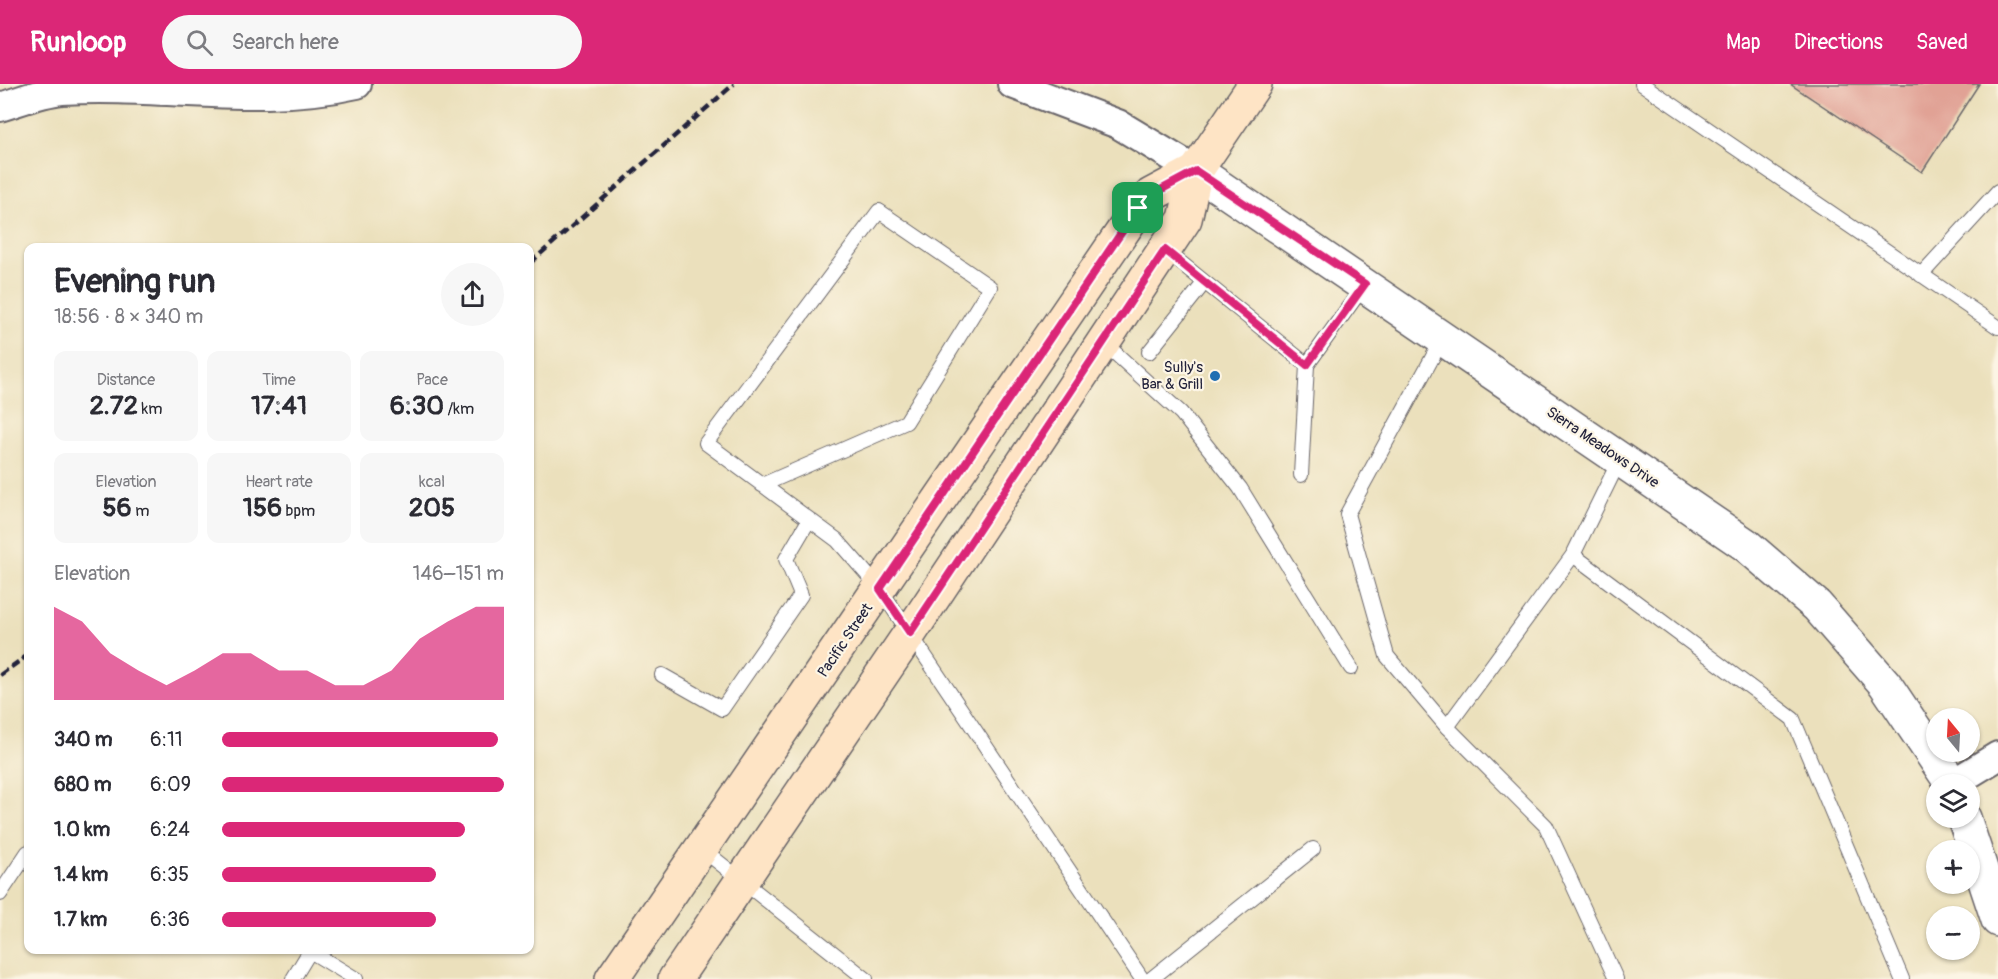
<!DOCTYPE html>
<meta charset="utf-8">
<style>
:root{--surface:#fff;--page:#f7f7f7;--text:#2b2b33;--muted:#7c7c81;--accent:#db2777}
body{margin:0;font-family:Pangolin,sans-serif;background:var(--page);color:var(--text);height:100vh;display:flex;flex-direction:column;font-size:22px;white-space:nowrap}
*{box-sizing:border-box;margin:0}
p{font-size:20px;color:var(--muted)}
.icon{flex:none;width:33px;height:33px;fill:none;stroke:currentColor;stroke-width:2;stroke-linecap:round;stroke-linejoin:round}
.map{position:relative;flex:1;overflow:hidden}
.sheet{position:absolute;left:24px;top:159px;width:510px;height:711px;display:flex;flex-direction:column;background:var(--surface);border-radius:12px;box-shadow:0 2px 4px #0004}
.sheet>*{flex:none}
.needle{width:39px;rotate:342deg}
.buttons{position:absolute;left:1926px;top:624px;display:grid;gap:12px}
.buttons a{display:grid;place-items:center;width:54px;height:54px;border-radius:50%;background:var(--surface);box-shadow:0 2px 4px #0004;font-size:30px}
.pin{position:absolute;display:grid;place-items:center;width:51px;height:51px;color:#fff;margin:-26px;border-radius:12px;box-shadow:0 3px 9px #0006}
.round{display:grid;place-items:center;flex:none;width:63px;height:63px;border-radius:32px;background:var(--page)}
.head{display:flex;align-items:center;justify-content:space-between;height:102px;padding:0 30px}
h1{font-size:33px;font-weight:700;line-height:45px}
.figures{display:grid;grid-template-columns:repeat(3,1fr);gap:9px;height:102px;padding:6px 30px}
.figures div{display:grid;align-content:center;border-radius:12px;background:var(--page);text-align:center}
.figures b{font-size:26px;font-weight:700}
.figures small{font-size:16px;font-weight:400}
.figures p{font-size:16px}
.chart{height:168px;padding:12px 30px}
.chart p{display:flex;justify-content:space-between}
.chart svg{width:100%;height:108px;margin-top:6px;fill:var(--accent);opacity:.7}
ul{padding:0 30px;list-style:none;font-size:20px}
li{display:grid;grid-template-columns:96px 72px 1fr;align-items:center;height:45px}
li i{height:15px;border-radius:8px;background:var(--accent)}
header{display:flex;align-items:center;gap:36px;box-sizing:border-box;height:84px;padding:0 30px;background:var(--accent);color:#fff}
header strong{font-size:28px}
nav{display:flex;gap:33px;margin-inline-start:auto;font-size:21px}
.search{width:420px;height:54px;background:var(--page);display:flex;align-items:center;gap:15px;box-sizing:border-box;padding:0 21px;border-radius:33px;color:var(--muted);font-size:22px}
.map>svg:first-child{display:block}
.building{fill:#e1a295}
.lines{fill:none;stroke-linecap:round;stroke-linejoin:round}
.service-casing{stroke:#686468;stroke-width:16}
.minor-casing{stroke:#686468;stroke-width:32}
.tertiary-casing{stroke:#686468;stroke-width:36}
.secondary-casing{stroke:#686468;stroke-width:36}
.service{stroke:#fff;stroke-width:14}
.minor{stroke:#fff;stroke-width:28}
.tertiary{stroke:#fff;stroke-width:33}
.secondary{stroke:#fee4c5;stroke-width:33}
.rail{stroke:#22223b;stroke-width:4.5;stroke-dasharray:9 4.5;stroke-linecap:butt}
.route-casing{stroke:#fff;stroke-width:12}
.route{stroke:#db2777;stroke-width:8}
.poi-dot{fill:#1f6fb2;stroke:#fcf5e5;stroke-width:2}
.labels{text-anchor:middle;stroke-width:4.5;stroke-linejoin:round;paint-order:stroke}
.poi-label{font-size:15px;fill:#22223b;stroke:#fcf5e5;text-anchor:end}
.street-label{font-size:15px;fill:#22223b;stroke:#fcf5e5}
</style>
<header>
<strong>Runloop</strong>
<div class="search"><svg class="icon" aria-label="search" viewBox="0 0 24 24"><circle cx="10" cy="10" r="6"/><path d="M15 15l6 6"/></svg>Search here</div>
<nav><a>Map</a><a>Directions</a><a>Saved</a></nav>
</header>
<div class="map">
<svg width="1998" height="895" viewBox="0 0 1998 895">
<rect width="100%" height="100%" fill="#fcf5e5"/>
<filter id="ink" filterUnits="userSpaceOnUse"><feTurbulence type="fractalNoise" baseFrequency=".0167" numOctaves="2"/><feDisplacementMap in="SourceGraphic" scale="12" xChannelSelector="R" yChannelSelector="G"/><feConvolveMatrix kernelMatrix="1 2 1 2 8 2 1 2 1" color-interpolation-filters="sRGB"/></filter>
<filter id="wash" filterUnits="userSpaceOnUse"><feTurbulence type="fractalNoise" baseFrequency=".008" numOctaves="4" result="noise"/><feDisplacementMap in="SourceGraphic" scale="24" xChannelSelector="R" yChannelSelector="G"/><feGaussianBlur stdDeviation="1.35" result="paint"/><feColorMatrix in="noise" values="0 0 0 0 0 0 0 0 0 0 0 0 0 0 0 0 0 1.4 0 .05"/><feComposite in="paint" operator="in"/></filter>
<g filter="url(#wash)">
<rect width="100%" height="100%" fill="#ebe0bc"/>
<g id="blocks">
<path class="building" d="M 1790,0 L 1979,0 L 1922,88 Z"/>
</g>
</g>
<g filter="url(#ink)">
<use href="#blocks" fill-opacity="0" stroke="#686468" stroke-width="1.5"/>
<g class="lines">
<g class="service-casing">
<g id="service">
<path d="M 1642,0 L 1998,243"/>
<path d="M 1165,166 L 1307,281 L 1365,200"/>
<path d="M 1921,191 L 1998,107"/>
<path d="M 1443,254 L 1347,430 L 1387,572 L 1447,643"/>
<path d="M 1103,258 L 1181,329 L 1240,404 L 1351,584"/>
<path d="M 1149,268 L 1204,199"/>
<path d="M 1301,391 L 1307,281"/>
<path d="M 762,401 L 906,338 L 990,203 L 879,127 L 706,359 L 837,456 L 880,505 L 1142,895"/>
<path d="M 1573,471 L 1793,635 L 1902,895"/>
<path d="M 662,591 L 722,625 L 801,511 L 786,475 L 809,436"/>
<path d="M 702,765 L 866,895"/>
<path d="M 0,810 L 28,768"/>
<path d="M 293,895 L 310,867 L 356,895"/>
<path d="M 1151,895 L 1313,765"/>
<path d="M 1616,895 L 1546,742 L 1447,643 L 1573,471 L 1620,375"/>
</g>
</g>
<g class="minor-casing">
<g id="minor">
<path d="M 1012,0 L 1118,40 L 1196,87"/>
<path d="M 0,23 C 20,17 41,8 62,6 C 160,0 260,22 357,0"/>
<path d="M 1952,700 L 1998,672"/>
</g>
</g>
<g class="tertiary-casing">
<g id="tertiary">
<path d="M 1196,87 L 1746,461 L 1817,522 L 1885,600 L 1952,700"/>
<path d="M 1964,734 L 1998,836"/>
</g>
</g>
<g class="secondary-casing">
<g id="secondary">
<path d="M 612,895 L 1138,125 L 1151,111 L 1196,87"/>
<path d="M 675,895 L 910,549 L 1185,135 L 1196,87 L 1255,0"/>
</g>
</g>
<use href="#service" class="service"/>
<use href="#minor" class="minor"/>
<use href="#tertiary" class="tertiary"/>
<use href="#secondary" class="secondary"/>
<g class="rail">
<path d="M 530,179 L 734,0"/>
<path d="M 0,591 L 28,571"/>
</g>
</g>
</g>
<g class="lines" filter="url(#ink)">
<g class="route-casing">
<path id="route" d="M 1196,87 L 1365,200 L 1307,281 L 1165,166 L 910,549 L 880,505 L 1138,124 L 1151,111 Z"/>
</g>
<use href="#route" class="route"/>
</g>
<circle class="poi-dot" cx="1215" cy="292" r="6"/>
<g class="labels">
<g class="poi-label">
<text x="1203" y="288">Sully's<tspan x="1203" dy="17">Bar &amp; Grill</tspan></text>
</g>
<g class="street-label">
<text transform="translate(1603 363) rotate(34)" y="5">Sierra Meadows Drive</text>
<text transform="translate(845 556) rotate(-56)" y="5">Pacific Street</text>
</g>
</g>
</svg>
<div class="buttons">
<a><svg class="needle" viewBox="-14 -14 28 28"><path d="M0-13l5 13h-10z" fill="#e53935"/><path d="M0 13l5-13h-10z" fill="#7c7c81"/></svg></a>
<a><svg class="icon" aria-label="layers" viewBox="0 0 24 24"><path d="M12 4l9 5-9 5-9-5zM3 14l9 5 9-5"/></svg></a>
<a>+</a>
<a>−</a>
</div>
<div class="pin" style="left:1138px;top:124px;background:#1e9e55"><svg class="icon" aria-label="arrive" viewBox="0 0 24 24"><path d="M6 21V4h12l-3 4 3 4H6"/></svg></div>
<section class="sheet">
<div class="head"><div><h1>Evening run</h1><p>18:56 · 8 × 340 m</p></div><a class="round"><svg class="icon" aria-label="share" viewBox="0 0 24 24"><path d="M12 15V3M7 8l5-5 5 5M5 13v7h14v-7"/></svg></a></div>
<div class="figures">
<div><p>Distance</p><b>2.72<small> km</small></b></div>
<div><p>Time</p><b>17:41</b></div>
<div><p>Pace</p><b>6:30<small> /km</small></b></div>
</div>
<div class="figures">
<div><p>Elevation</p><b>56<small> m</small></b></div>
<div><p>Heart rate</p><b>156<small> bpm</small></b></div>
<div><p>kcal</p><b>205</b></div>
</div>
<div class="chart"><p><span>Elevation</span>146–151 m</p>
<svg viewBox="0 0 160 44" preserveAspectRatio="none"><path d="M0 44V6L10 12L20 25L30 32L40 38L50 32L60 25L70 25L80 32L90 32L100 38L110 38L120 32L130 19L140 12L150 6L160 6V44z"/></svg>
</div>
<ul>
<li><b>340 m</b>6:11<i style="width:98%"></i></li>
<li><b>680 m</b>6:09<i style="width:100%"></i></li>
<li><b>1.0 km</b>6:24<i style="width:86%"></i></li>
<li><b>1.4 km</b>6:35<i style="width:76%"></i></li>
<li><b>1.7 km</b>6:36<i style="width:76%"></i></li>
</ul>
</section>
</div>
